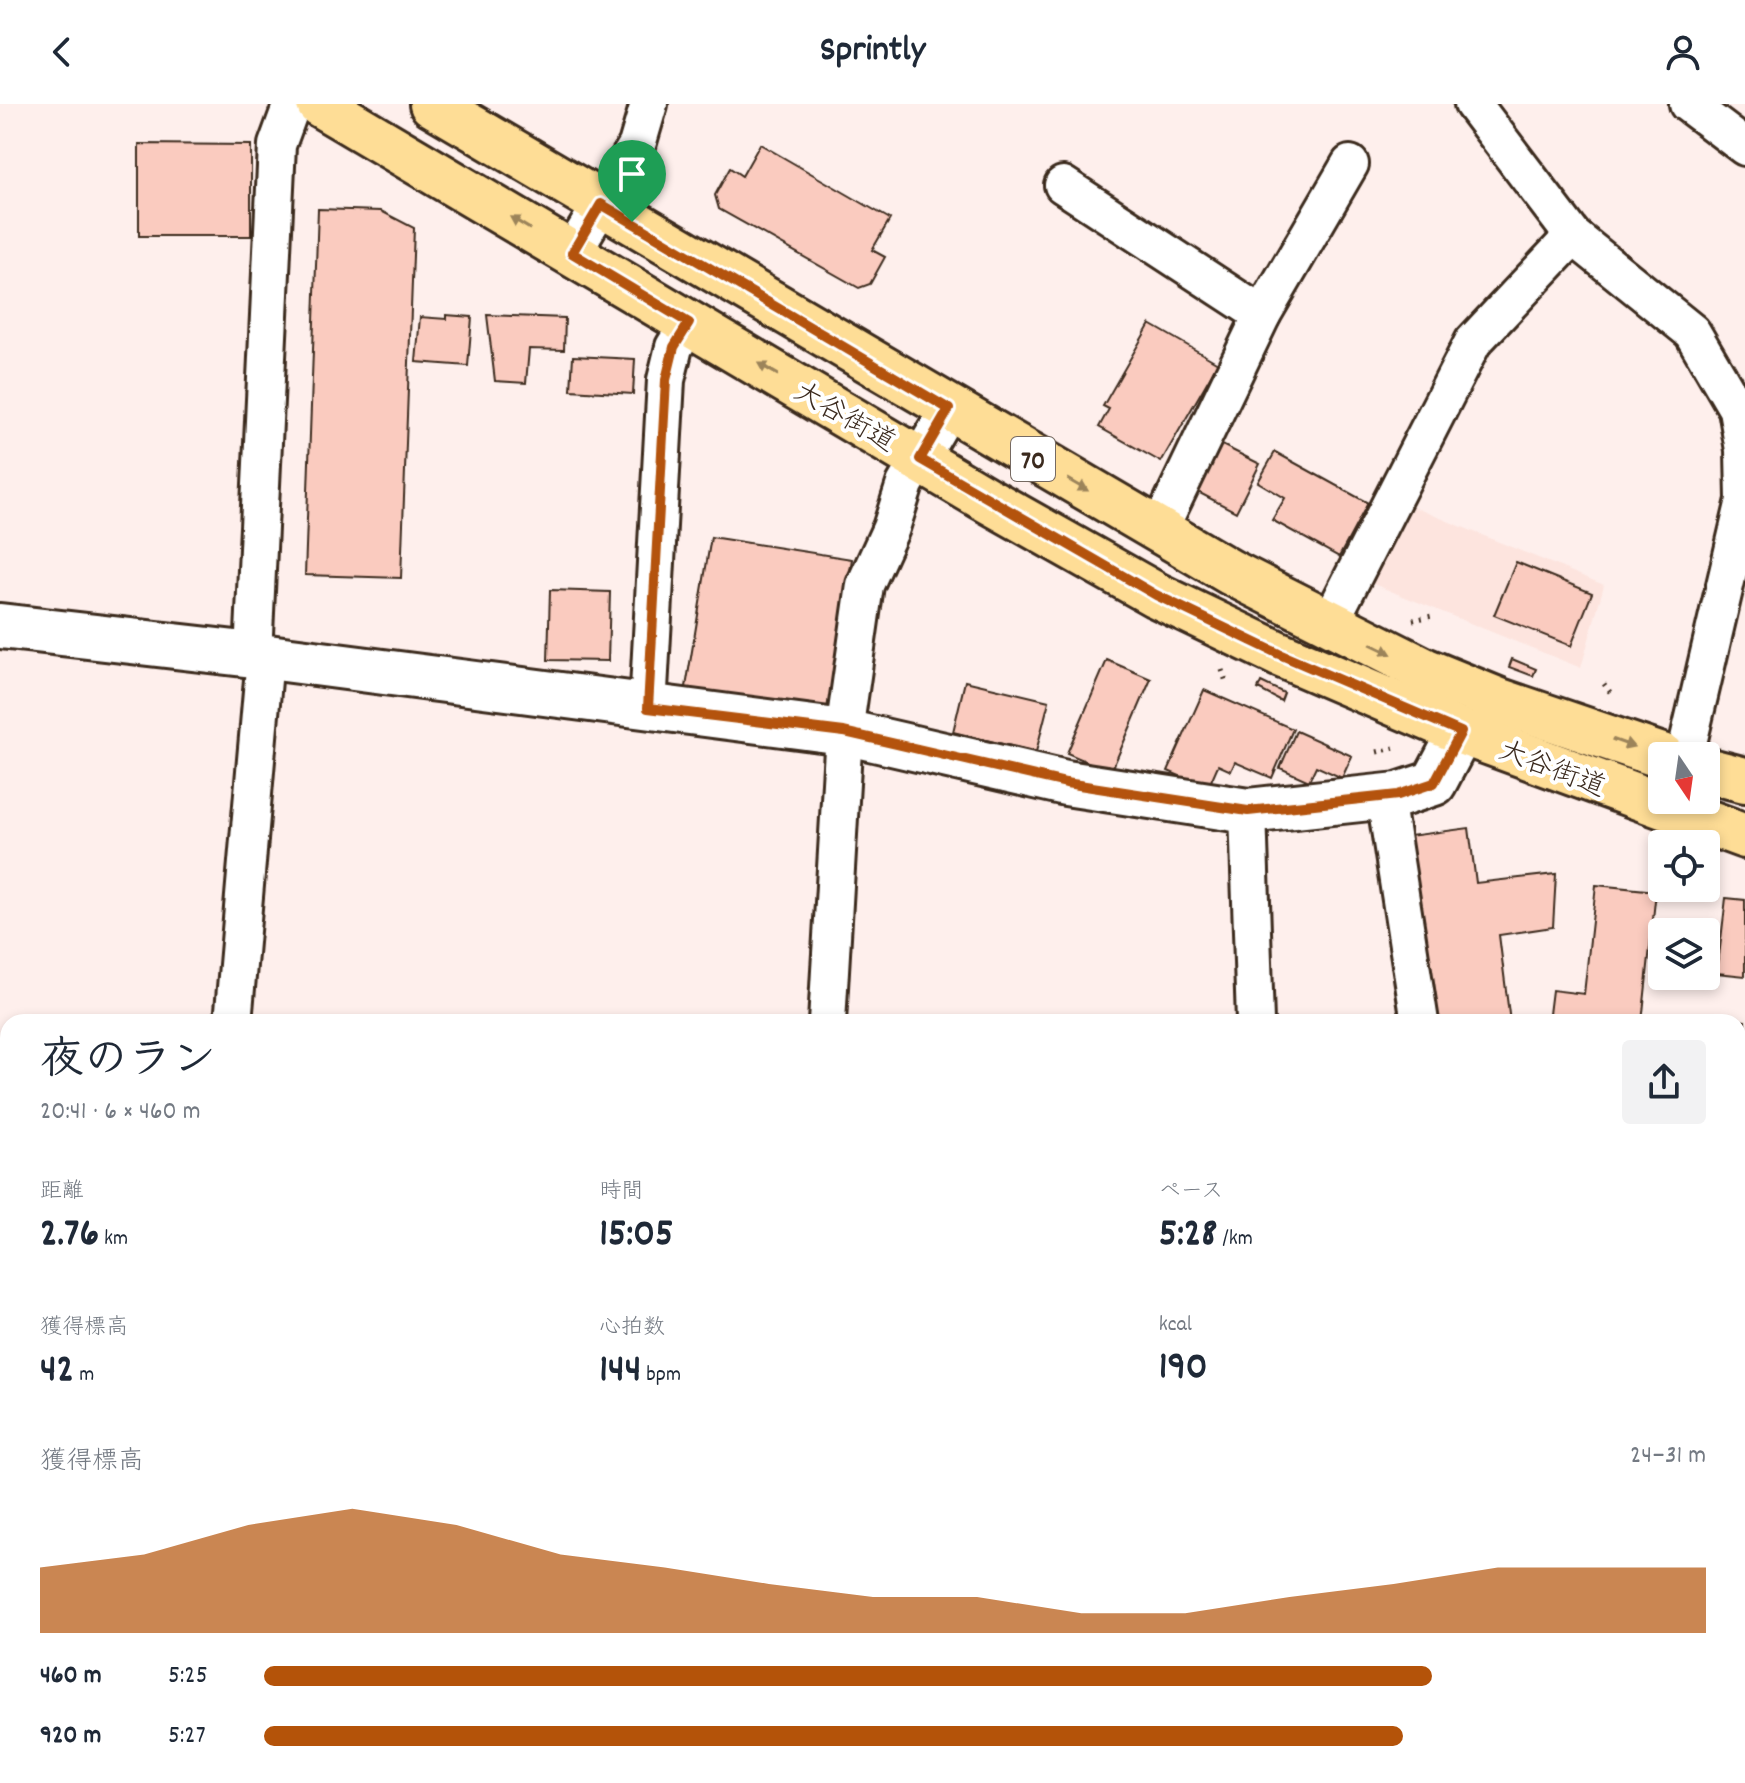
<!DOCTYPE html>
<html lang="ja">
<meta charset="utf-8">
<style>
:root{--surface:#fff;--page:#f2f2f3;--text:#1f2937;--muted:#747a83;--accent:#b45309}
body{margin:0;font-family:Dekko,"Klee One",sans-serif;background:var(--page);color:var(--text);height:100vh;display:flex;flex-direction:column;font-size:30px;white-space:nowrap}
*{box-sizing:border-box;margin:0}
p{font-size:26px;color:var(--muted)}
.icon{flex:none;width:44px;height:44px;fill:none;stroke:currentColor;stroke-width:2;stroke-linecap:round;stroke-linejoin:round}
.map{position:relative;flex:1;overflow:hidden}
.details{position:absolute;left:0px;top:910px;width:1746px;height:770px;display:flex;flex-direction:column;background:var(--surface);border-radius:24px 24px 0 0;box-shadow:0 4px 12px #0003}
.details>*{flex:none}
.needle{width:52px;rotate:167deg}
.fabs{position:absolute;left:1648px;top:638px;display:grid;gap:16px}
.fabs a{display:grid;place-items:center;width:72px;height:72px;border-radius:8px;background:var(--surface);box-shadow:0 4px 12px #0003;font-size:40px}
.pin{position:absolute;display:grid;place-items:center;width:68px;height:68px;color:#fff;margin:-82px -34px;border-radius:50% 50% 50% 0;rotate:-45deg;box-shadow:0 0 8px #0007}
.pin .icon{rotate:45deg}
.round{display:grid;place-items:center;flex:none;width:84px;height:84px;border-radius:8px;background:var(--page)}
.overview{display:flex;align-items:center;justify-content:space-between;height:136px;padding:0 40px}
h1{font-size:44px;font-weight:700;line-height:60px}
.metrics{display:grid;grid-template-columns:repeat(3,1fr);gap:12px;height:136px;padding:8px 40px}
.metrics div{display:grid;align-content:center}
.metrics b{font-size:40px;font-weight:700}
.metrics small{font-size:22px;font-weight:400}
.metrics p{font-size:22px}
.chart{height:224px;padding:16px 40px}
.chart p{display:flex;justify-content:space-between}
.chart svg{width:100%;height:144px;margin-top:8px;fill:var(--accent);opacity:.7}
ul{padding:0 40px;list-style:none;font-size:26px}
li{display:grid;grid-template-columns:128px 96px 1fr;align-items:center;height:60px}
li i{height:20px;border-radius:10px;background:var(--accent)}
header{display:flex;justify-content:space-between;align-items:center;height:104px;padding:0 40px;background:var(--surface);font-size:36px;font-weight:700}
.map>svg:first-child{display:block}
.built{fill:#fde4de}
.building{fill:#facbbf;stroke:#3b2a1e;stroke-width:2}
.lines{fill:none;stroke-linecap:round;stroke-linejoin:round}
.street-casing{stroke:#3b2a1e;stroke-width:42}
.secondary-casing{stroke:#3b2a1e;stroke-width:50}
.primary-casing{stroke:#3b2a1e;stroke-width:50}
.path{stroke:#3b2a1e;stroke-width:5;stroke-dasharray:2 6;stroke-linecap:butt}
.street{stroke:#fff;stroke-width:36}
.secondary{stroke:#fff;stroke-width:44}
.primary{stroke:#fedd96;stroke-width:44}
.oneway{fill:#9c845a}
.route-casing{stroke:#fff;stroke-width:16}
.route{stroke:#b45309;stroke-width:10}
.labels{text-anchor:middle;stroke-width:8;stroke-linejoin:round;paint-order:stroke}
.shield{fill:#fff;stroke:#766a62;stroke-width:2}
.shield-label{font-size:26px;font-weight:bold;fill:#3b2a1e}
.street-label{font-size:28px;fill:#3b2a1e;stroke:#fff}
</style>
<header><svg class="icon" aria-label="back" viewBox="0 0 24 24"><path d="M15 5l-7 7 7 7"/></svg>Sprintly<svg class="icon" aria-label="person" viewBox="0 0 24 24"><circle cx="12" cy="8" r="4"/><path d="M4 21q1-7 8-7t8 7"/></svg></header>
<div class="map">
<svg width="1745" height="1679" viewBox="0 0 1745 1679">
<rect width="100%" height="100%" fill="#feefec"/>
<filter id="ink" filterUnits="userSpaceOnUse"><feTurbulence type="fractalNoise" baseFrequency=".0125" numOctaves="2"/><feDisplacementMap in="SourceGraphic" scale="16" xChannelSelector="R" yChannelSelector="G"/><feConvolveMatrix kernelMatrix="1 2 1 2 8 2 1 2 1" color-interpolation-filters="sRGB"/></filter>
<g filter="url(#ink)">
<path class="built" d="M 1401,398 L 1604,481 L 1581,564 L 1361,475 Z"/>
<g class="building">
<path d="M 139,40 L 251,41 L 251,132 L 139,132 Z"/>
<path d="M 760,40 L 890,115 L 872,146 L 885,153 L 870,180 L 859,184 L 719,105 L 715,91 L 730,64 L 742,72 Z"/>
<path d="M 318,105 L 381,107 L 414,124 L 401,474 L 305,471 Z"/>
<path d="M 446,211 L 472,213 L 468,262 L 416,258 L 420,213 L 446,215 Z"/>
<path d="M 487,211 L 565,214 L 564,246 L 529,245 L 526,279 L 495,277 Z"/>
<path d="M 1150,220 L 1218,259 L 1161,358 L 1099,323 L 1109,305 L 1103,302 Z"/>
<path d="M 573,252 L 635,255 L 633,290 L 571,286 Z"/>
<path d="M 1216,338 L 1260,360 L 1236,408 L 1192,385 Z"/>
<path d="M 1275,348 L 1368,399 L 1339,453 L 1272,416 L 1285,394 L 1258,378 Z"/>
<path d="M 711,433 L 852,455 L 827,611 L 685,589 Z"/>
<path d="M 1516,458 L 1592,489 L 1571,542 L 1494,511 Z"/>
<path d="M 550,486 L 610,488 L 608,557 L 548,556 Z"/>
<path d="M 1512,555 L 1536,565 L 1533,572 L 1509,563 Z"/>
<path d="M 1107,556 L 1151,575 L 1111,668 L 1067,649 Z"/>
<path d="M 965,577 L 1049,597 L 1036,648 L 953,628 Z"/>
<path d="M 1261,578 L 1284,589 L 1281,597 L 1258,585 Z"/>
<path d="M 1204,586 L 1293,625 L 1272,674 L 1235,658 L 1231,667 L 1218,661 L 1208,684 L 1168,667 Z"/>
<path d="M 1296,627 L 1352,652 L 1342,674 L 1316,662 L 1309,677 L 1280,664 Z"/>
<path d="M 1469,724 L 1476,779 L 1556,770 L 1553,823 L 1499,831 L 1510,918 L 1435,918 L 1409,732 Z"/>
<path d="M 1596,781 L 1656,787 L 1642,918 L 1548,918 L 1552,886 L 1584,890 Z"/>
<path d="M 1726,794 L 1745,796 L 1745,872 L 1717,869 Z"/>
<path d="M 1698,913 L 1745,917 L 1745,970 L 1738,969 L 1738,918 L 1697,918 Z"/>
<path d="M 1743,1031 L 1745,1031 L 1745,1084 L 1739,1083 Z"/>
</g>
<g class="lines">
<g class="street-casing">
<g id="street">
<path d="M 1473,0 L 1573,132 L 1692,228 L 1737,305 L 1744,346 L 1745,396 L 1685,652"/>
<path d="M 1688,0 L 1745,43"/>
<path d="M 1063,81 L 1262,211"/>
<path d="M 572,149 L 637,41 L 649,0"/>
<path d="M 1158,428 L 1262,211 L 1350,60"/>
<path d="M 1329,520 L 1473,238 L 1573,132"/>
<path d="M 253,551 L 277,41 L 292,0"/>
<path d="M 648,604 L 666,276 L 674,243 L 689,219"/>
<path d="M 1385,693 L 1420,918"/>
<path d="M 1248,707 L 1255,918"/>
<path d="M 233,918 L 265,553"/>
<path d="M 827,918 L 844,628 L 865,481 L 891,424 L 905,380 L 949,305"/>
<path d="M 0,1041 L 8,1040"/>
<path d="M 0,1500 L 8,1500"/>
<path d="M 1738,1670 L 1745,1671"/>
<path d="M 924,1672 L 925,1679"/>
<path d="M 178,1679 L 179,1672"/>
<path d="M 382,1679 L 383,1672"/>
</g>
</g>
<g class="secondary-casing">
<path id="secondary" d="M 0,522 L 253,551 L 844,628 L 1066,679 L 1248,707 L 1398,691 L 1434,679 L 1461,628"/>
</g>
<g class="primary-casing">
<g id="primary">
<path d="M 319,0 L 984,394 L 1156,491 L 1279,550 L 1461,628 L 1745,732"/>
<path d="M 432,0 L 1230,468 L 1424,566 L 1500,597 L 1662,652"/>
<path d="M 1706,666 L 1745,676"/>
</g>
</g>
<g class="path">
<path d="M 1413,516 L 1432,512"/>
<path d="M 1222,566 L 1227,581"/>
<path d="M 1604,580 L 1613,592"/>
<path d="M 1377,648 L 1394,644"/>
</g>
<use href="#street" class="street"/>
<use href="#secondary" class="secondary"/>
<use href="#primary" class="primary"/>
</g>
<defs><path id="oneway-solid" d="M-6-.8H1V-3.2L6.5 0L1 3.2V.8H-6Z" transform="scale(2)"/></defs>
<g class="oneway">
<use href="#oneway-solid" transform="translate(520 119) rotate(-149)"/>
<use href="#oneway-solid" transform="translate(768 265) rotate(-150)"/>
<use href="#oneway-solid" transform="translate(1078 381) rotate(30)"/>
<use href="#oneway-solid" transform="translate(1381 545) rotate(26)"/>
<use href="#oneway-solid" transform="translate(1623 639) rotate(19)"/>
</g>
</g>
<g class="lines" filter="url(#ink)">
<g class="route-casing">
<path id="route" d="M 601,100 L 949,305 L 920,355 L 1156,491 L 1279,550 L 1461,628 L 1434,679 L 1398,691 L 1248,707 L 1066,679 L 844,628 L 648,604 L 666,276 L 674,243 L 689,219 L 572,149 Z"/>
</g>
<use href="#route" class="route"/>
</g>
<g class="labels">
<rect class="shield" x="1011" y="333" width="44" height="44" rx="6"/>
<g class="shield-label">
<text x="1033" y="364">70</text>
</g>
<g class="street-label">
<text transform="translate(846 311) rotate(30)" y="10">大谷街道</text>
<text transform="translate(1553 663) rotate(21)" y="10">大谷街道</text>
</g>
</g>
</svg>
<div class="fabs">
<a><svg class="needle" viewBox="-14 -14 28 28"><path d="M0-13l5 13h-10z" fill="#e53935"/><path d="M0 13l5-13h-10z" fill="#747a83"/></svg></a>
<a><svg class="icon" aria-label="locate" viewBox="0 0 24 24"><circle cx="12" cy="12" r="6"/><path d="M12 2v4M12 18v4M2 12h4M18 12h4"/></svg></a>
<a><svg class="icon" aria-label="layers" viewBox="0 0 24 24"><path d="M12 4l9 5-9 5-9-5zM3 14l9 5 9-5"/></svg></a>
</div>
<div class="pin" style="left:632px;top:118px;background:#1e9e55"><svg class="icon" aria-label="arrive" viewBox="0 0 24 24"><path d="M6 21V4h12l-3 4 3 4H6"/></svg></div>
<section class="details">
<div class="overview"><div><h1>夜のラン</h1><p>20:41 · 6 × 460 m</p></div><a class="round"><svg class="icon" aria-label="share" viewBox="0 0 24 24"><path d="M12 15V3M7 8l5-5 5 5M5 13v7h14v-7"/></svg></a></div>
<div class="metrics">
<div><p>距離</p><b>2.76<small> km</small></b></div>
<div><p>時間</p><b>15:05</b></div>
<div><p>ペース</p><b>5:28<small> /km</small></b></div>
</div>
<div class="metrics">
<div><p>獲得標高</p><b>42<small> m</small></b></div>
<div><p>心拍数</p><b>144<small> bpm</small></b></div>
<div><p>kcal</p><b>190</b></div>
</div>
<div class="chart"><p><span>獲得標高</span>24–31 m</p>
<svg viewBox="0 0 160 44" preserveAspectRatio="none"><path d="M0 44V24L10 20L20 11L30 6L40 11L50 20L60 24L70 29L80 33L90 33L100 38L110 38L120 33L130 29L140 24L150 24L160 24V44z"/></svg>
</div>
<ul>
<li><b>460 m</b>5:25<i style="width:81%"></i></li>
<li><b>920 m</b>5:27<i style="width:79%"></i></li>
</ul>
</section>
</div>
